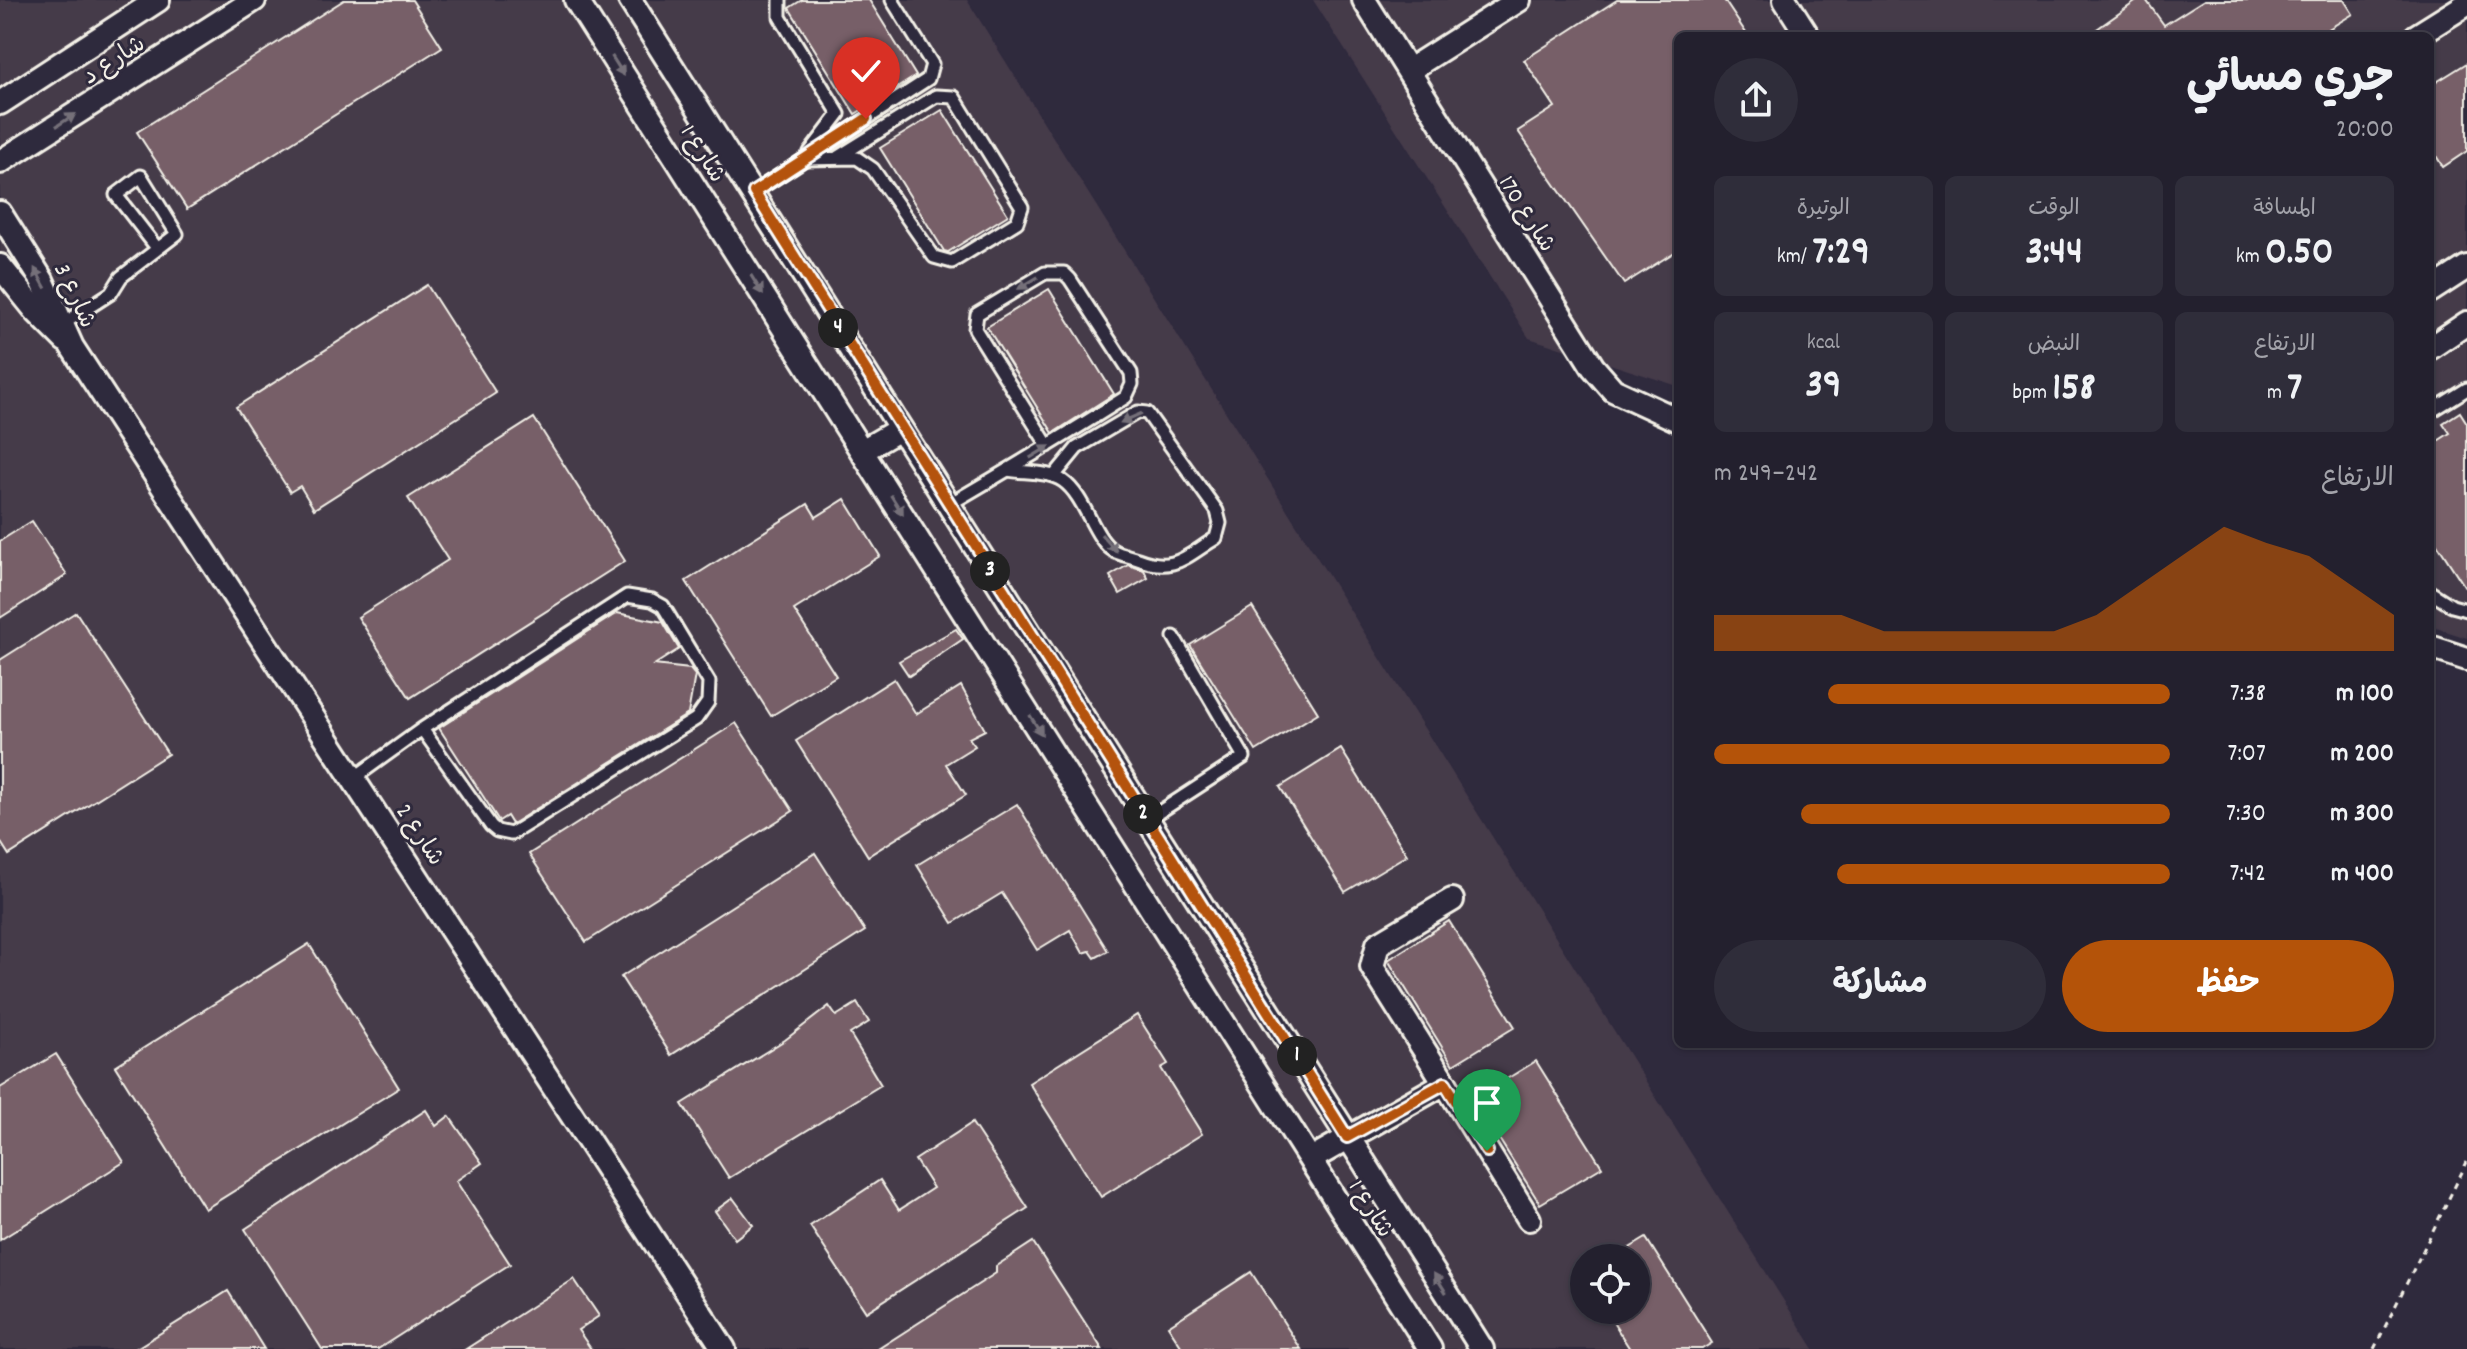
<!DOCTYPE html>
<html lang="ar">
<meta charset="utf-8">
<style>
:root{--surface:#23202e;--page:#2f2d3a;--text:#f1f3f6;--muted:#a3a3aa;--line:#403e4a;--accent:#b45309}
body{margin:0;font-family:Dekko,"Playpen Sans Arabic",sans-serif;background:var(--page);color:var(--text);direction:rtl;height:100vh;display:flex;flex-direction:column;font-size:30px;white-space:nowrap}
*{box-sizing:border-box;margin:0}
p{font-size:26px;color:var(--muted)}
.icon{flex:none;width:44px;height:44px;fill:none;stroke:currentColor;stroke-width:2;stroke-linecap:round;stroke-linejoin:round}
.map{position:relative;flex:1;overflow:hidden;direction:ltr}
.drawer{position:absolute;left:1674px;top:32px;width:760px;height:1016px;display:flex;flex-direction:column;background:var(--surface);border-radius:12px;box-shadow:0 2px 6px #0004,0 0 0 2px var(--line);direction:rtl}
.drawer>*{flex:none}
.fabs{position:absolute;left:1570px;top:1244px;display:grid;gap:16px}
.fabs a{display:grid;place-items:center;width:80px;height:80px;border-radius:50%;background:var(--surface);box-shadow:0 2px 6px #0004,0 0 0 2px var(--line);font-size:40px}
.pin{position:absolute;display:grid;place-items:center;width:68px;height:68px;color:#fff;margin:-82px -34px;border-radius:50% 50% 50% 0;rotate:-45deg;box-shadow:0 0 8px #0007}
.pin .icon{rotate:45deg}
.km{position:absolute;width:40px;height:40px;margin:-20px;border-radius:50%;background:#222;color:#fff;font-size:22px;line-height:40px;text-align:center}
.round{display:grid;place-items:center;flex:none;width:84px;height:84px;border-radius:42px;background:var(--page)}
.head{display:flex;align-items:center;justify-content:space-between;height:136px;padding:0 40px}
h1{font-size:44px;font-weight:700;line-height:60px}
.stats{display:grid;grid-template-columns:repeat(3,1fr);gap:12px;height:136px;padding:8px 40px}
.stats div{display:grid;align-content:center;border-radius:12px;background:var(--page);text-align:center}
.stats b{font-size:40px;font-weight:700}
.stats small{font-size:22px;font-weight:400}
.stats p{font-size:22px}
.chart{height:224px;padding:16px 40px}
.chart p{display:flex;justify-content:space-between}
.chart svg{width:100%;height:144px;margin-top:8px;fill:var(--accent);opacity:.7}
.cta{display:flex;gap:16px;margin-top:auto;padding:16px 40px}
.cta a{flex:1;height:92px;border-radius:48px;background:var(--accent);color:#fff;font-size:32px;font-weight:700;line-height:92px;text-align:center}
.cta a+a{background:var(--page);color:var(--text)}
ul{padding:0 40px;list-style:none;font-size:26px}
li{display:grid;grid-template-columns:128px 96px 1fr;align-items:center;height:60px}
li i{height:20px;border-radius:10px;background:var(--accent)}
.map>svg:first-child{display:block}
.built{fill:#453a4a;fill-rule:evenodd}
.building{fill:#775f68;stroke:#f4f1e8;stroke-width:2}
.lines{fill:none;stroke-linecap:round;stroke-linejoin:round}
.service-casing{stroke:#f4f1e8;stroke-width:17}
.minor-casing{stroke:#f4f1e8;stroke-width:28}
.path{stroke:#f4f1e8;stroke-width:3;stroke-dasharray:6 6;stroke-linecap:butt}
.service{stroke:#2f2a3d;stroke-width:11}
.minor{stroke:#2f2a3d;stroke-width:22}
.oneway{fill:#747079}
.route-casing{stroke:#fff;stroke-width:16}
.route{stroke:#b45309;stroke-width:10}
.labels{text-anchor:middle;stroke-width:6;stroke-linejoin:round;paint-order:stroke}
.street-label{font-size:24px;fill:#f4f1e8;stroke:#2f2a3d}
</style>
<div class="map">
<svg width="2467" height="1349" viewBox="0 0 2467 1349">
<rect width="100%" height="100%" fill="#2f2a3d"/>
<filter id="ink" filterUnits="userSpaceOnUse"><feTurbulence type="fractalNoise" baseFrequency=".0125" numOctaves="2"/><feDisplacementMap in="SourceGraphic" scale="16" xChannelSelector="R" yChannelSelector="G"/><feConvolveMatrix kernelMatrix="1 2 1 2 8 2 1 2 1" color-interpolation-filters="sRGB"/></filter>
<g filter="url(#ink)">
<g class="built">
<path d="M 0,0 L 967,0 L 1814,1349 L 0,1349 ZM 1584,1258 L 1636,1258 L 1636,1310 L 1584,1310 Z"/>
<path d="M 1313,0 L 2467,0 L 2467,638 L 2430,626 L 2430,36 L 1678,36 L 1678,386 L 1529,338 Z"/>
</g>
<g class="building">
<path d="M 344,0 L 412,0 L 442,47 L 187,209 L 137,132 Z"/>
<path d="M 802,0 L 869,0 L 916,76 L 855,114 L 789,8 Z"/>
<path d="M 1617,0 L 1724,0 L 1748,36 L 1678,36 L 1678,250 L 1624,284 L 1518,131 L 1555,107 L 1524,60 Z"/>
<path d="M 2138,0 L 2146,0 L 2164,25 L 2204,0 L 2344,0 L 2353,14 L 2317,36 L 2087,36 Z"/>
<path d="M 2467,63 L 2467,151 L 2443,167 L 2430,146 L 2430,86 Z"/>
<path d="M 942,110 L 1008,215 L 948,252 L 944,251 L 880,148 Z"/>
<path d="M 427,285 L 496,393 L 314,509 L 300,486 L 290,492 L 236,407 Z"/>
<path d="M 1049,289 L 1114,394 L 1053,433 L 987,327 Z"/>
<path d="M 2460,412 L 2467,423 L 2467,590 L 2430,533 L 2430,446 L 2450,433 L 2443,423 Z"/>
<path d="M 534,418 L 625,561 L 410,698 L 358,617 L 448,560 L 408,498 Z"/>
<path d="M 845,499 L 880,556 L 794,610 L 836,676 L 771,716 L 686,581 L 808,504 L 816,517 Z"/>
<path d="M 32,521 L 67,575 L 0,618 L 0,541 Z"/>
<path d="M 1128,565 L 1144,570 L 1148,578 L 1120,594 L 1110,576 Z"/>
<path d="M 1252,607 L 1318,713 L 1256,751 L 1190,645 Z"/>
<path d="M 76,612 L 168,754 L 9,855 L 0,841 L 0,660 Z"/>
<path d="M 617,613 L 663,622 L 679,649 L 654,665 L 690,669 L 695,675 L 688,714 L 512,824 L 507,816 L 499,821 L 439,728 Z"/>
<path d="M 956,629 L 963,639 L 909,676 L 899,661 Z"/>
<path d="M 894,679 L 916,714 L 961,686 L 985,730 L 969,738 L 975,746 L 946,764 L 966,795 L 868,856 L 796,741 Z"/>
<path d="M 736,723 L 793,811 L 586,942 L 529,854 Z"/>
<path d="M 1341,749 L 1407,855 L 1345,892 L 1280,787 Z"/>
<path d="M 1017,804 L 1108,951 L 1095,958 L 1090,951 L 1083,953 L 1070,930 L 1037,950 L 1002,893 L 953,923 L 917,865 Z"/>
<path d="M 815,853 L 865,931 L 671,1055 L 621,977 Z"/>
<path d="M 1449,921 L 1515,1027 L 1453,1065 L 1388,960 Z"/>
<path d="M 309,944 L 399,1088 L 205,1209 L 115,1066 Z"/>
<path d="M 857,1003 L 869,1022 L 850,1034 L 881,1085 L 729,1178 L 682,1104 L 785,1040 L 829,1006 L 836,1016 Z"/>
<path d="M 1137,1015 L 1168,1064 L 1161,1068 L 1202,1134 L 1101,1197 L 1029,1083 Z"/>
<path d="M 56,1054 L 124,1162 L 0,1240 L 0,1088 Z"/>
<path d="M 1536,1061 L 1602,1167 L 1540,1204 L 1474,1099 Z"/>
<path d="M 426,1110 L 436,1126 L 449,1116 L 482,1163 L 456,1181 L 510,1264 L 378,1349 L 322,1349 L 245,1229 Z"/>
<path d="M 972,1123 L 1028,1208 L 866,1312 L 810,1226 L 880,1180 L 899,1210 L 933,1188 L 915,1160 Z"/>
<path d="M 733,1198 L 753,1225 L 735,1239 L 715,1211 Z"/>
<path d="M 1646,1238 L 1712,1343 L 1702,1349 L 1630,1349 L 1605,1310 L 1636,1310 L 1636,1258 L 1613,1258 Z"/>
<path d="M 1033,1242 L 1102,1349 L 878,1349 L 996,1273 L 996,1266 Z"/>
<path d="M 1251,1272 L 1301,1349 L 1183,1349 L 1168,1326 Z"/>
<path d="M 574,1279 L 599,1316 L 578,1330 L 591,1349 L 466,1349 Z"/>
<path d="M 228,1291 L 264,1349 L 135,1349 Z"/>
</g>
<g class="lines">
<g class="service-casing">
<g id="service">
<path d="M 780,0 L 780,17 L 839,114 L 810,152"/>
<path d="M 805,159 L 857,158 L 873,169 L 934,257 L 952,262 L 1017,222 L 1022,207 L 954,97 L 936,96 L 838,157"/>
<path d="M 754,192 L 928,79 L 932,64 L 892,0"/>
<path d="M 63,324 L 111,293 L 121,277 L 177,234 L 141,176 L 116,195 L 157,248"/>
<path d="M 2430,412 L 2467,389"/>
<path d="M 1008,470 C 1025,473 1048,471 1063,481 C 1086,497 1093,539 1114,551 C 1121,555 1130,556 1138,559 C 1174,573 1185,557 1216,538 L 1220,523 L 1217,511 L 1147,413 L 1138,412 L 1077,448 L 1054,476"/>
<path d="M 948,505 C 1008,470 1068,434 1126,397 L 1132,384 L 1131,373 L 1070,279 L 1064,273 L 1045,273 L 977,314 L 975,329 L 1048,446"/>
<path d="M 2430,592 L 2452,606 L 2467,610"/>
<path d="M 354,778 L 422,729 L 627,596 L 652,600 L 663,606 L 709,682 L 708,702 L 696,719 L 511,834 L 497,831 L 491,826 L 422,729"/>
<path d="M 1147,820 L 1244,757 L 1174,637"/>
</g>
</g>
<g class="minor-casing">
<g id="minor">
<path d="M 576,0 L 1430,1349"/>
<path d="M 630,0 L 1482,1349"/>
<path d="M 1364,0 L 1593,367 L 1613,390 L 1678,420"/>
<path d="M 1785,0 L 1808,36"/>
<path d="M 2416,36 L 2467,4"/>
<path d="M 1409,70 L 1519,0"/>
<path d="M 0,103 L 158,0"/>
<path d="M 0,162 L 254,0"/>
<path d="M 0,213 L 42,280 L 72,347 L 724,1349"/>
<path d="M 0,266 L 37,312 L 65,340"/>
<path d="M 2430,291 L 2467,267"/>
<path d="M 2430,348 L 2467,323"/>
<path d="M 862,451 L 900,429"/>
<path d="M 2430,647 L 2467,659"/>
<path d="M 1445,1083 L 1372,967 L 1378,944 L 1452,900"/>
<path d="M 1311,1159 L 1445,1083 L 1529,1219"/>
</g>
</g>
<path class="path" d="M 2374,1349 L 2467,1162"/>
<use href="#service" class="service"/>
<use href="#minor" class="minor"/>
</g>
<defs><path id="oneway-solid" d="M-6-.8H1V-3.2L6.5 0L1 3.2V.8H-6Z" transform="scale(2)"/></defs>
<g class="oneway">
<use href="#oneway-solid" transform="translate(618 66) rotate(58)"/>
<use href="#oneway-solid" transform="translate(66 120) rotate(-33)"/>
<use href="#oneway-solid" transform="translate(40 278) rotate(-119)"/>
<use href="#oneway-solid" transform="translate(1028 283) rotate(149)"/>
<use href="#oneway-solid" transform="translate(757 285) rotate(58)"/>
<use href="#oneway-solid" transform="translate(1131 418) rotate(156)"/>
<use href="#oneway-solid" transform="translate(1040 452) rotate(-31)"/>
<use href="#oneway-solid" transform="translate(897 505) rotate(58)"/>
<use href="#oneway-solid" transform="translate(1109 543) rotate(48)"/>
<use href="#oneway-solid" transform="translate(1036 725) rotate(58)"/>
<use href="#oneway-solid" transform="translate(1440 1283) rotate(-122)"/>
</g>
</g>
<g class="lines" filter="url(#ink)">
<g class="route-casing">
<path id="route" d="M 866,119 L 754,192 L 1347,1137 L 1445,1083 L 1487,1151"/>
</g>
<use href="#route" class="route"/>
</g>
<g class="labels">
<g class="street-label">
<text transform="translate(113 59) rotate(-33)" y="8">شارع د</text>
<text transform="translate(704 153) rotate(58)" y="8">شارع 1</text>
<text transform="translate(1528 213) rotate(58)" y="8">شارع 170</text>
<text transform="translate(76 295) rotate(65)" y="8">شارع 3</text>
<text transform="translate(421 834) rotate(57)" y="8">شارع 2</text>
<text transform="translate(1372 1208) rotate(58)" y="8">شارع 1</text>
</g>
</g>
</svg>
<div class="fabs">
<a><svg class="icon" aria-label="locate" viewBox="0 0 24 24"><circle cx="12" cy="12" r="6"/><path d="M12 2v4M12 18v4M2 12h4M18 12h4"/></svg></a>
</div>
<div class="pin" style="left:1487px;top:1151px;background:#1e9e55"><svg class="icon" aria-label="arrive" viewBox="0 0 24 24"><path d="M6 21V4h12l-3 4 3 4H6"/></svg></div>
<div class="pin" style="left:866px;top:119px;background:#d93025"><svg class="icon" aria-label="check" viewBox="0 0 24 24"><path d="M5 12l5 5 9-10"/></svg></div>
<b class="km" style="left:1297px;top:1056px">1</b>
<b class="km" style="left:1143px;top:814px">2</b>
<b class="km" style="left:990px;top:571px">3</b>
<b class="km" style="left:838px;top:328px">4</b>
<section class="drawer">
<div class="head"><div><h1>جري مسائي</h1><p>20:00</p></div><a class="round"><svg class="icon" aria-label="share" viewBox="0 0 24 24"><path d="M12 15V3M7 8l5-5 5 5M5 13v7h14v-7"/></svg></a></div>
<div class="stats">
<div><p>المسافة</p><b>0.50<small> km</small></b></div>
<div><p>الوقت</p><b>3:44</b></div>
<div><p>الوتيرة</p><b>7:29<small> /km</small></b></div>
</div>
<div class="stats">
<div><p>الارتفاع</p><b>7<small> m</small></b></div>
<div><p>النبض</p><b>158<small> bpm</small></b></div>
<div><p>kcal</p><b>39</b></div>
</div>
<div class="chart"><p><span>الارتفاع</span>242–249 m</p>
<svg viewBox="0 0 160 44" preserveAspectRatio="none"><path d="M0 44V33L10 33L20 33L30 33L40 38L50 38L60 38L70 38L80 38L90 33L100 24L110 15L120 6L130 11L140 15L150 24L160 33V44z"/></svg>
</div>
<ul>
<li><b>100 m</b>7:38<i style="width:75%"></i></li>
<li><b>200 m</b>7:07<i style="width:100%"></i></li>
<li><b>300 m</b>7:30<i style="width:81%"></i></li>
<li><b>400 m</b>7:42<i style="width:73%"></i></li>
</ul>
<div class="cta"><a>حفظ</a><a>مشاركة</a></div>
</section>
</div>
